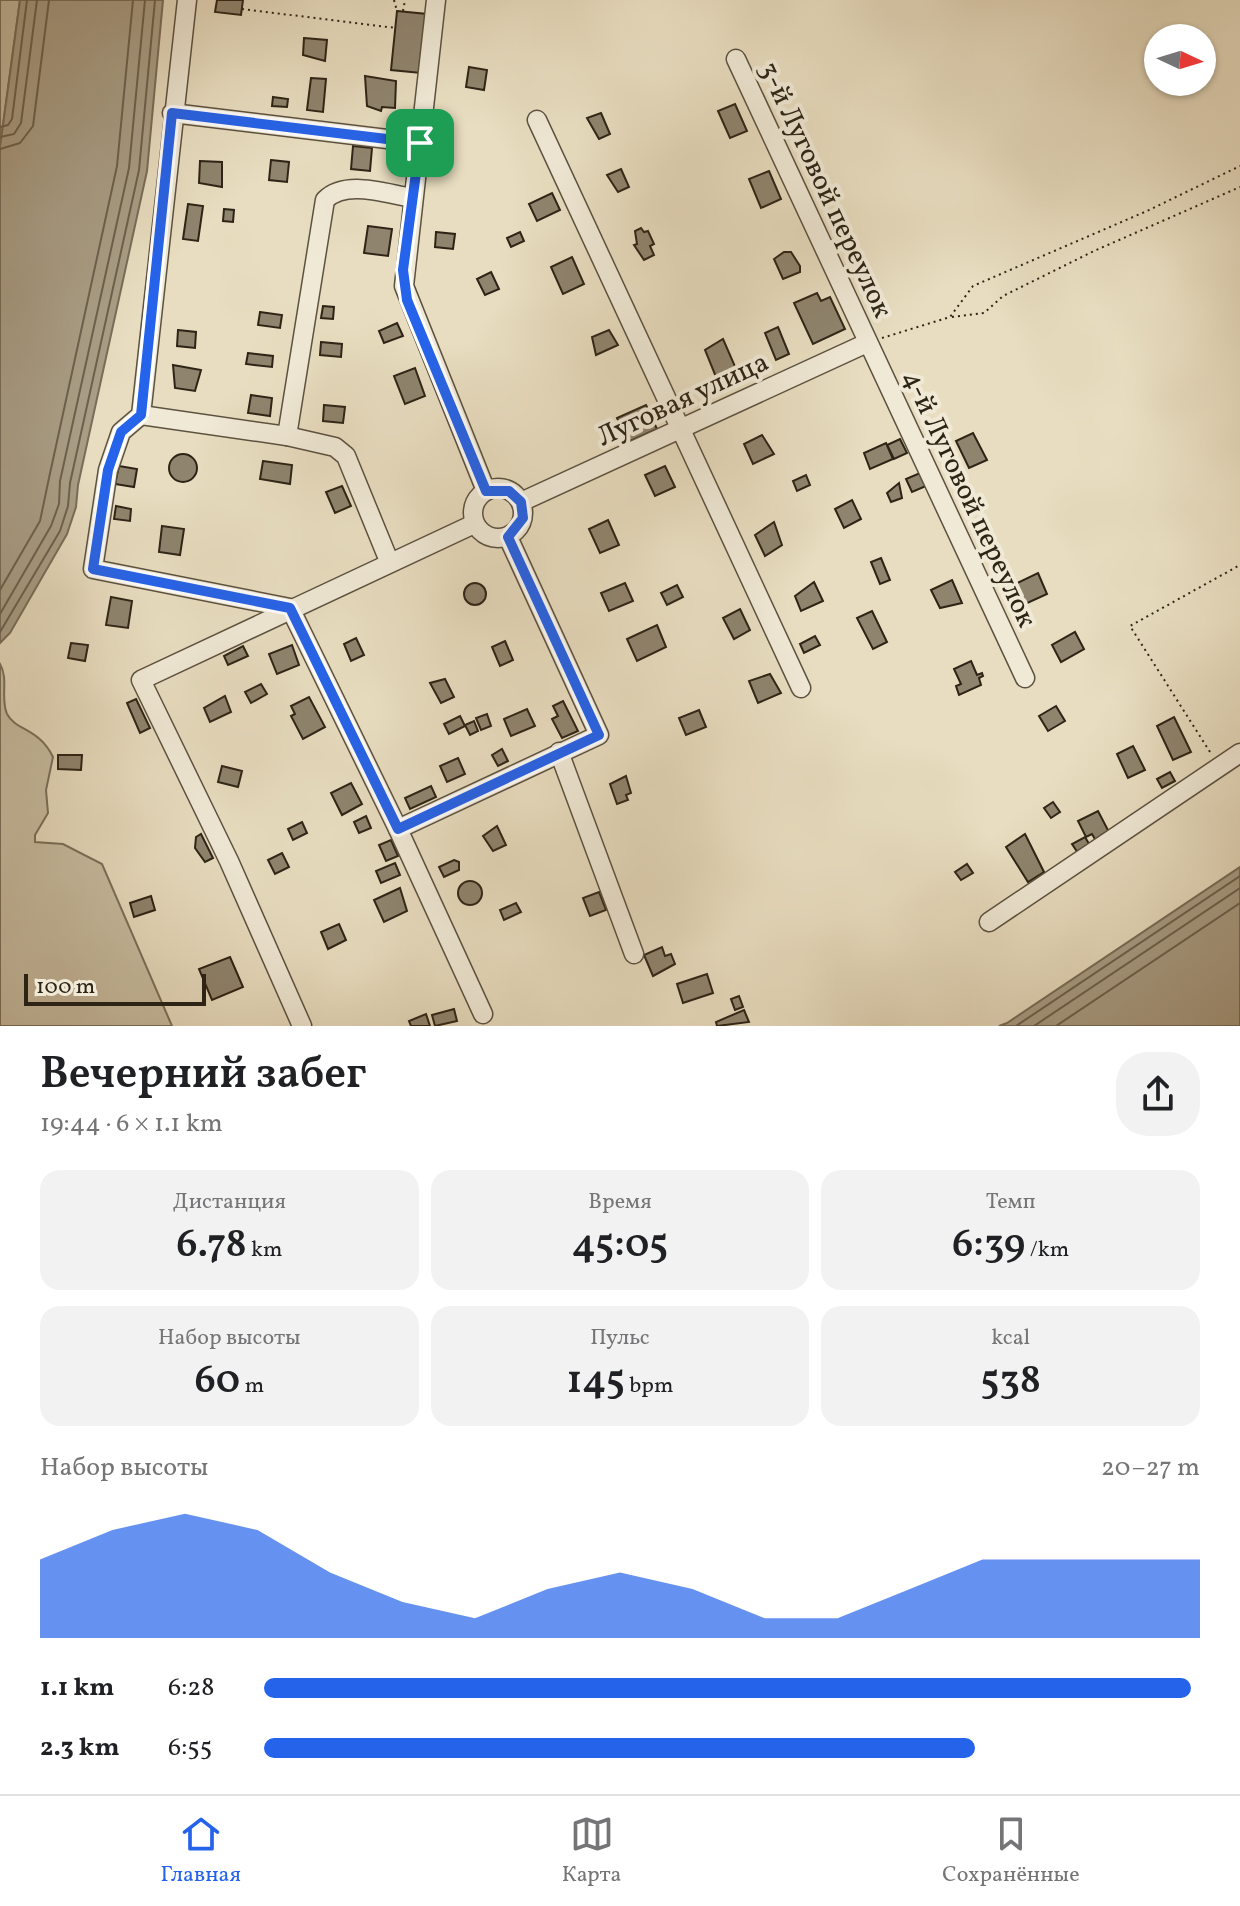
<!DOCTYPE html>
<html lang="ru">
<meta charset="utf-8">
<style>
:root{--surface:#fff;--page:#f2f2f2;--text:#202124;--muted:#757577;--line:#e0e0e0;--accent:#2563eb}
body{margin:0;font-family:Vollkorn,serif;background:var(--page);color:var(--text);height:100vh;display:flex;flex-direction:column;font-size:30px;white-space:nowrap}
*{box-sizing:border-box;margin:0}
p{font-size:26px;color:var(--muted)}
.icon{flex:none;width:44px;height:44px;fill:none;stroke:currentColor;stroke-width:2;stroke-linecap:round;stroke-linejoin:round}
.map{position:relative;height:1026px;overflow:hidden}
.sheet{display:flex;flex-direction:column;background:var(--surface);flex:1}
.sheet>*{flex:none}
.needle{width:52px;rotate:94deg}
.controls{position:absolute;left:1144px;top:24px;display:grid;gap:16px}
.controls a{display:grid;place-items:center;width:72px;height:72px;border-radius:50%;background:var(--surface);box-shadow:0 2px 6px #0004;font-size:40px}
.scale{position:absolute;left:24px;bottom:20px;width:182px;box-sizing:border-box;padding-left:8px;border:4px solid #2e2416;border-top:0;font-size:22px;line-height:28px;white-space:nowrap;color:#2e2416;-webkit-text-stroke:6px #f0e9d6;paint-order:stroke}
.pin{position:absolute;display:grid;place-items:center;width:68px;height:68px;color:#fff;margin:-34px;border-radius:16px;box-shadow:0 4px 12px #0006}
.round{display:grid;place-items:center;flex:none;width:84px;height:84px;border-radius:32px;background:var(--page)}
.headline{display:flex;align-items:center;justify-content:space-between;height:136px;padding:0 40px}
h1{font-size:44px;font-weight:600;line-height:60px}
.stats{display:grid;grid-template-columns:repeat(3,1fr);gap:12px;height:136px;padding:8px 40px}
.stats div{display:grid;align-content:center;border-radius:20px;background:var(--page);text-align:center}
.stats b{font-size:40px;font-weight:600}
.stats small{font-size:22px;font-weight:400}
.stats p{font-size:22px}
.chart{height:224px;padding:16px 40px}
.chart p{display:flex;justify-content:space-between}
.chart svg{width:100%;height:144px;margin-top:8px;fill:var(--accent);opacity:.7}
ul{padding:0 40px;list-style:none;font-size:26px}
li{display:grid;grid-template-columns:128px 96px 1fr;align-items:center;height:60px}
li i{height:20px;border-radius:10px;background:var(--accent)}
.tab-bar{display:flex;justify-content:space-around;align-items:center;height:112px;border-top:2px solid var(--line);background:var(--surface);font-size:22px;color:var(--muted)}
.tab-bar a{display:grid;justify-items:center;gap:4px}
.tab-bar .current{color:var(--accent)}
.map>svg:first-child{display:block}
.green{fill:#c8bea3;stroke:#7b715c;stroke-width:2}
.water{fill:#a99e86;stroke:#786d59;stroke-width:2}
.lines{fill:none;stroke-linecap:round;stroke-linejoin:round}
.shore{stroke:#6c614e;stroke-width:2}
.building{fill:#8f846e;stroke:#2e2416;stroke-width:2}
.minor-casing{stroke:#5c5240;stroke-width:21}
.path{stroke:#2e2416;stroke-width:2;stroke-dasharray:2 4;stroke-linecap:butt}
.minor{stroke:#f0e9d6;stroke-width:18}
.route-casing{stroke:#fff;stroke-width:16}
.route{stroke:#2563eb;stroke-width:10}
.labels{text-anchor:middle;stroke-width:8;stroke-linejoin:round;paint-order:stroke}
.street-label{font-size:28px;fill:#2e2416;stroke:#f0e9d6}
</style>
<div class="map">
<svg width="1240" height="1026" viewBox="0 0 1240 1026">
<rect width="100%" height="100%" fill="#e8ddc0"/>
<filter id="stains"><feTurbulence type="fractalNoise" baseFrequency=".0025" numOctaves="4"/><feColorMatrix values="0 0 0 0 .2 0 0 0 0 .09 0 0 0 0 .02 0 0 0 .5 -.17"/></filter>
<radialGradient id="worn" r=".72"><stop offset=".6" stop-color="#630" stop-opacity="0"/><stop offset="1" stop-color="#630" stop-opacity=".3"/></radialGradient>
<g class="green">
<path d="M 0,0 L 20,0 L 0,147 Z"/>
<path d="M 0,664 C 9,679 0,698 7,714 C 16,731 39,728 53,757 L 46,790 L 48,813 L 35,835 L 35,842 L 63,844 L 102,864 L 172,1026 L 0,1026 Z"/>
</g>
<g class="water">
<path d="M 20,0 L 163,0 L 147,171 L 78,485 L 76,507 L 67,534 L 10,633 L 0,643 L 0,147 Z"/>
<path d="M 1240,867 L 1240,1026 L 999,1026 L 1007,1023 Z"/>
</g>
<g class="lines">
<g class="shore">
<path d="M 0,127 L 8,125 L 12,119 L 27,0"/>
<path d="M 0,137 L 14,134 L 21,123 L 37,0"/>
<path d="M 0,149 L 20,143 L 33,126 L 49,0"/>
<path d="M 0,590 L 40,521 L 49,478 L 117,166 L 133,0"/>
<path d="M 0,614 L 51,526 L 59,504 L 60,481 L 129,168 L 145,0"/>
<path d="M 0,632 L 60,531 L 68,506 L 70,483 L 139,170 L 155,0"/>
<path d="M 1016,1026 L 1240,876"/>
<path d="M 1034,1026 L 1240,888"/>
<path d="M 1056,1026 L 1240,903"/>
</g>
</g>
<g class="building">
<path d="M 217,0 L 243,0 L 241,15 L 215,12 Z"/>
<path d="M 397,11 L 427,14 L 421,73 L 391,70 Z"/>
<path d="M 304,38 L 327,40 L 325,61 L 303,55 Z"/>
<path d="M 469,67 L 487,70 L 484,90 L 466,87 Z"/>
<path d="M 365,76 L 396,81 L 395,108 L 382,107 L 381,111 L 367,106 Z"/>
<path d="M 311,78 L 326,79 L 323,112 L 307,110 Z"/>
<path d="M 273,97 L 288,99 L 287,107 L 272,106 Z"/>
<path d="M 735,104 L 747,131 L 730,138 L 718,111 Z"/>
<path d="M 601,113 L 610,134 L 599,139 L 587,118 Z"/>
<path d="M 353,146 L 372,148 L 370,171 L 351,169 Z"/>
<path d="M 271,160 L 289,162 L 287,182 L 269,180 Z"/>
<path d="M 200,161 L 222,162 L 222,187 L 199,183 Z"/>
<path d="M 621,169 L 629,187 L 618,192 L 607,175 Z"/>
<path d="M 769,171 L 781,199 L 761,208 L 749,179 Z"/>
<path d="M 552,193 L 560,210 L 537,221 L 529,204 Z"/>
<path d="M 188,204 L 203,206 L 198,241 L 183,239 Z"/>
<path d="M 224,209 L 234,210 L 233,222 L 223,221 Z"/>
<path d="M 368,226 L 392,229 L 388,256 L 364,253 Z"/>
<path d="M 641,228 L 644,232 L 648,231 L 654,244 L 650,246 L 654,255 L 644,260 L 634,245 L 637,244 L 635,231 Z"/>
<path d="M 436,232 L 455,234 L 453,249 L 435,247 Z"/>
<path d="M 520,232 L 524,241 L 511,247 L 507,238 Z"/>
<path d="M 784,252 L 791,252 L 800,266 L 800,272 L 783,279 L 774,259 Z"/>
<path d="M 572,257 L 584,284 L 563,294 L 551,267 Z"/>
<path d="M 491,272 L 499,289 L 485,295 L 477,279 Z"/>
<path d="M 817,293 L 821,301 L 830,297 L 845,329 L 813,344 L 794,303 Z"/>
<path d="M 323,306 L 334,307 L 333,319 L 321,318 Z"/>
<path d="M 260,312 L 282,315 L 280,328 L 258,325 Z"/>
<path d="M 397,323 L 403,336 L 384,343 L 379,331 Z"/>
<path d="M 778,327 L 789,354 L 776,360 L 765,333 Z"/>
<path d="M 178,330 L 196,332 L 195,348 L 177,346 Z"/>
<path d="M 609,330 L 618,345 L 596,355 L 592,337 Z"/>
<path d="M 723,339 L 737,371 L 716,377 L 705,350 Z"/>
<path d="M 321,342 L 342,344 L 341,357 L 320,355 Z"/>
<path d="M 248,353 L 273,356 L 272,367 L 246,364 Z"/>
<path d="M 173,365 L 201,370 L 195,391 L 175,388 Z"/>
<path d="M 415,368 L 425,396 L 405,404 L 394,376 Z"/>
<path d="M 251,395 L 272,398 L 270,416 L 248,413 Z"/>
<path d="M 324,405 L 345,407 L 343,423 L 323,421 Z"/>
<path d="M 646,405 L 657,429 L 628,442 L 617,418 Z"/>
<path d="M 973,433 L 987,460 L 969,468 L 956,441 Z"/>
<path d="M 762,435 L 774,454 L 753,464 L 744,444 Z"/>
<path d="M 900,439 L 907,453 L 894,459 L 887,445 Z"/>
<path d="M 886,443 L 893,459 L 870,469 L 864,453 Z"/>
<circle cx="183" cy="468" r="14"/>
<path d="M 263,461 L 292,465 L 290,484 L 260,479 Z"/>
<path d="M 119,466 L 137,469 L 134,487 L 115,484 Z"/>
<path d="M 665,466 L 675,487 L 655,496 L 645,475 Z"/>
<path d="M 920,473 L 926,486 L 912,492 L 906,479 Z"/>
<path d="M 806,475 L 810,485 L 797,491 L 793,481 Z"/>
<path d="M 899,483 L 902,498 L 891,502 L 887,493 Z"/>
<path d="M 342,486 L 351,506 L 335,513 L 326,492 Z"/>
<path d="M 852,500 L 861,519 L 844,528 L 835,509 Z"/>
<path d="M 116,506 L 131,509 L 130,521 L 114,519 Z"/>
<path d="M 608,520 L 619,545 L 600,553 L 589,529 Z"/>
<path d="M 774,522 L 782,545 L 765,556 L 755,535 Z"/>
<path d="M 162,526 L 184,529 L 180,555 L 159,552 Z"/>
<path d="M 881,558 L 890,580 L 880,584 L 871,562 Z"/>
<path d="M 1038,573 L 1047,594 L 1023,605 L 1013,585 Z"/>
<path d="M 952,580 L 962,603 L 940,608 L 931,590 Z"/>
<path d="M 814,582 L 823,601 L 801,611 L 795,596 Z"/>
<path d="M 625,583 L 633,601 L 609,611 L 601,593 Z"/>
<circle cx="475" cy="594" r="11"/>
<path d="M 677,585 L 683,597 L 667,605 L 661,593 Z"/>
<path d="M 111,597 L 132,601 L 128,628 L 106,625 Z"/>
<path d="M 740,609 L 750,630 L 734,639 L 723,618 Z"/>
<path d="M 872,611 L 887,642 L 873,649 L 857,618 Z"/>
<path d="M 657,625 L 666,647 L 637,661 L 627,639 Z"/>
<path d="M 1075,632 L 1084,649 L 1061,662 L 1052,645 Z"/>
<path d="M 815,636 L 820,645 L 804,653 L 800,644 Z"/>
<path d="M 356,638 L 364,655 L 351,661 L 344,644 Z"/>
<path d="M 505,641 L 513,660 L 500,666 L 492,647 Z"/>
<path d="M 71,643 L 88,645 L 85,661 L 68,658 Z"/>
<path d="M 292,645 L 299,665 L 277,674 L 269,654 Z"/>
<path d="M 243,646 L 248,656 L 228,665 L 224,656 Z"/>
<path d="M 971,661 L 977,675 L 982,673 L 983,676 L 979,678 L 981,685 L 959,695 L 956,686 L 961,684 L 954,669 Z"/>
<path d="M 770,674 L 781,693 L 758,703 L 749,681 Z"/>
<path d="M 445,679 L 454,697 L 441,703 L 430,683 Z"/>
<path d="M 261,684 L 267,694 L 251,703 L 245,692 Z"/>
<path d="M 225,696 L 231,712 L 210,722 L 204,708 Z"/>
<path d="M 309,697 L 325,727 L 303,739 L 291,716 L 295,714 L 291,706 Z"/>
<path d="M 136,699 L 150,728 L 140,733 L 127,703 Z"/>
<path d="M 563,701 L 578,731 L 562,738 L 552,719 L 558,716 L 553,706 Z"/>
<path d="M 1056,706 L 1065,721 L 1048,731 L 1039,716 Z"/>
<path d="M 527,709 L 535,726 L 511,736 L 504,719 Z"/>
<path d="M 699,710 L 706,727 L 686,735 L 679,718 Z"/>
<path d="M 487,714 L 491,726 L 481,730 L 476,718 Z"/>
<path d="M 460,716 L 465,726 L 449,734 L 444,724 Z"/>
<path d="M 1174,717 L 1191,752 L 1173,760 L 1157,726 Z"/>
<path d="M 474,721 L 478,731 L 470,735 L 465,725 Z"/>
<path d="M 1133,746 L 1145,770 L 1128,778 L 1117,754 Z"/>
<path d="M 502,749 L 508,761 L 498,766 L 492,755 Z"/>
<path d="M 58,755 L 82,755 L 81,770 L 58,769 Z"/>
<path d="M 458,758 L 465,774 L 447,782 L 440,766 Z"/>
<path d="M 222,766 L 242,771 L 238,787 L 218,782 Z"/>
<path d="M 1170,772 L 1175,781 L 1162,788 L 1157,779 Z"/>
<path d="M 626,776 L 631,793 L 626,795 L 628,800 L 617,804 L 610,784 Z"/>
<path d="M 351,783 L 362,804 L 342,815 L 331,793 Z"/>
<path d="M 431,786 L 436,797 L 410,809 L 405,798 Z"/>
<path d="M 1053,802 L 1060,812 L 1051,818 L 1044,808 Z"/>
<path d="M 1098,811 L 1110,834 L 1096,841 L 1092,834 L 1086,837 L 1078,821 Z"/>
<path d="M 366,816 L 371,828 L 359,833 L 354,822 Z"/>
<path d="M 302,822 L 307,833 L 293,840 L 288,829 Z"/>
<path d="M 497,826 L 506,845 L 493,851 L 483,836 Z"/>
<path d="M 201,834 L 213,858 L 205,862 L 195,848 L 196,837 Z"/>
<path d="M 1025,834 L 1044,872 L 1028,882 L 1006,847 Z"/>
<path d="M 1085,837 L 1092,849 L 1080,856 L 1072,844 Z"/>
<path d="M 391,840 L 398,856 L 386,861 L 379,845 Z"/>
<path d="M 282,853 L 289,867 L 275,874 L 268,860 Z"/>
<path d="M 454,860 L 459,862 L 459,870 L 444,877 L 439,867 Z"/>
<path d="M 395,863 L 400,875 L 381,883 L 376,871 Z"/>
<path d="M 967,864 L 973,873 L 961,880 L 955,872 Z"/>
<circle cx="470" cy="893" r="12"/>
<path d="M 400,888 L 407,911 L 384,922 L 374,900 Z"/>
<path d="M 599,892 L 606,910 L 590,916 L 583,898 Z"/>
<path d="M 151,896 L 155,910 L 134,917 L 130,903 Z"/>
<path d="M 516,903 L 521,912 L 504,920 L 500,910 Z"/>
<path d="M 339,924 L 346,940 L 328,949 L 321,932 Z"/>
<path d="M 662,947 L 665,956 L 671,954 L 675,964 L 653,976 L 644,955 Z"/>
<path d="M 230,957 L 243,987 L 212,1000 L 199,969 Z"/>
<path d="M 707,974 L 713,993 L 683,1003 L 677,984 Z"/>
<path d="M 739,996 L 743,1007 L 735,1010 L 731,999 Z"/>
<path d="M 454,1009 L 457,1021 L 435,1026 L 432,1015 Z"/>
<path d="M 744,1010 L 749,1022 L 717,1026 L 716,1022 Z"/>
<path d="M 426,1014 L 430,1026 L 411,1026 L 409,1021 Z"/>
</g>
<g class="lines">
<g class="minor-casing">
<g id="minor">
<path d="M 187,0 L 141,415 L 121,432 L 108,470 L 93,569 L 290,608 L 398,829 L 483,1014"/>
<path d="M 436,0 L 404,286 L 486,491"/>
<path d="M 736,59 L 1025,678"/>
<path d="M 172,113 L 420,143"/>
<path d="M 537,120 L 801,688"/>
<path d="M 141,415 L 287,436"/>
<circle cx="498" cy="513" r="25"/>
<path d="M 521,502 L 867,343"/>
<path d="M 389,561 L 346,456 L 335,447 L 287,436 L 325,200 C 346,179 386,194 413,198"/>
<path d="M 559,752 L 634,954"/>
<path d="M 398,829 L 599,735 L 508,537"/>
<path d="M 989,922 L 1240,753"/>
<path d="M 302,1026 L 229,861 L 141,680 L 474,524"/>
</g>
</g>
<g class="path">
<path d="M 394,0 L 397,11"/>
<path d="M 242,9 L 396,28"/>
<path d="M 403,11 L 405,0"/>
<path d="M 952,317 L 984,313 L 1003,296 L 1094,251 L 1240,187"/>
<path d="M 882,338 L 950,317 L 973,286 L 1147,211 L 1240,166"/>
<path d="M 1210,752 L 1130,626 L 1240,565"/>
</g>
<use href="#minor" class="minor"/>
</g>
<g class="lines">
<g class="route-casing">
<path id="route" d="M 172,113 L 420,143 L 403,270 L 407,300 L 486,491 L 509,491 L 521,502 L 523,518 L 508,537 L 599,735 L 398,829 L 290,608 L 93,569 L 108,470 L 121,432 L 141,415 Z"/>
</g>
<use href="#route" class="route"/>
</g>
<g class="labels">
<g class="street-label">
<text transform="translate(827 189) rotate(65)" y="10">3-й Луговой переулок</text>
<text transform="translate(682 398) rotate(-25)" y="10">Луговая улица</text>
<text transform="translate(971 498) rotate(65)" y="10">4-й Луговой переулок</text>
</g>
</g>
<rect width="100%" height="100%" filter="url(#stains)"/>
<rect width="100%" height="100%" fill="url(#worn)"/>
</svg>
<div class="controls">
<a><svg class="needle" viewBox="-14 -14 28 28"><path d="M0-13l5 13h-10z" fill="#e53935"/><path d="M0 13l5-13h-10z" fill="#757577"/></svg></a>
</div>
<div class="scale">100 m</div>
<div class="pin" style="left:420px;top:143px;background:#1e9e55"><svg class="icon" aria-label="arrive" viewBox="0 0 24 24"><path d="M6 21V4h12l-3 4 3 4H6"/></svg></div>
</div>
<section class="sheet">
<div class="headline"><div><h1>Вечерний забег</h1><p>19:44 · 6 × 1.1 km</p></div><a class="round"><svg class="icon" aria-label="share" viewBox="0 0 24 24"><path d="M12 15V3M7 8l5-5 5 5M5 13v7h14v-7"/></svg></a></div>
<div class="stats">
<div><p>Дистанция</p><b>6.78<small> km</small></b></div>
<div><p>Время</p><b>45:05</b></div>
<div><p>Темп</p><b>6:39<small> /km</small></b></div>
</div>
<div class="stats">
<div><p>Набор высоты</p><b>60<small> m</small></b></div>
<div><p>Пульс</p><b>145<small> bpm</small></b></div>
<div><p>kcal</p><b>538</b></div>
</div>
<div class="chart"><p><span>Набор высоты</span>20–27 m</p>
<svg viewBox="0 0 160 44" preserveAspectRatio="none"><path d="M0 44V20L10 11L20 6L30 11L40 24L50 33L60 38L70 29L80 24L90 29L100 38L110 38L120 29L130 20L140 20L150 20L160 20V44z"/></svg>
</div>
<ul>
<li><b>1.1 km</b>6:28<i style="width:99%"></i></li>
<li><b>2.3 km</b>6:55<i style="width:76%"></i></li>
</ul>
</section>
<nav class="tab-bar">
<a class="current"><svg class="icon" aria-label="home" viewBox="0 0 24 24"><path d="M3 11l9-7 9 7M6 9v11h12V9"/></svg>Главная</a>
<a><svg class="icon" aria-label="map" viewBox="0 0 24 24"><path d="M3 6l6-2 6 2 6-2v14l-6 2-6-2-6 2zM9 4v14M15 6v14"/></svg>Карта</a>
<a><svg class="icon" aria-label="saved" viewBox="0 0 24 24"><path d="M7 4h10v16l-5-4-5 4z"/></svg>Сохранённые</a>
</nav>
